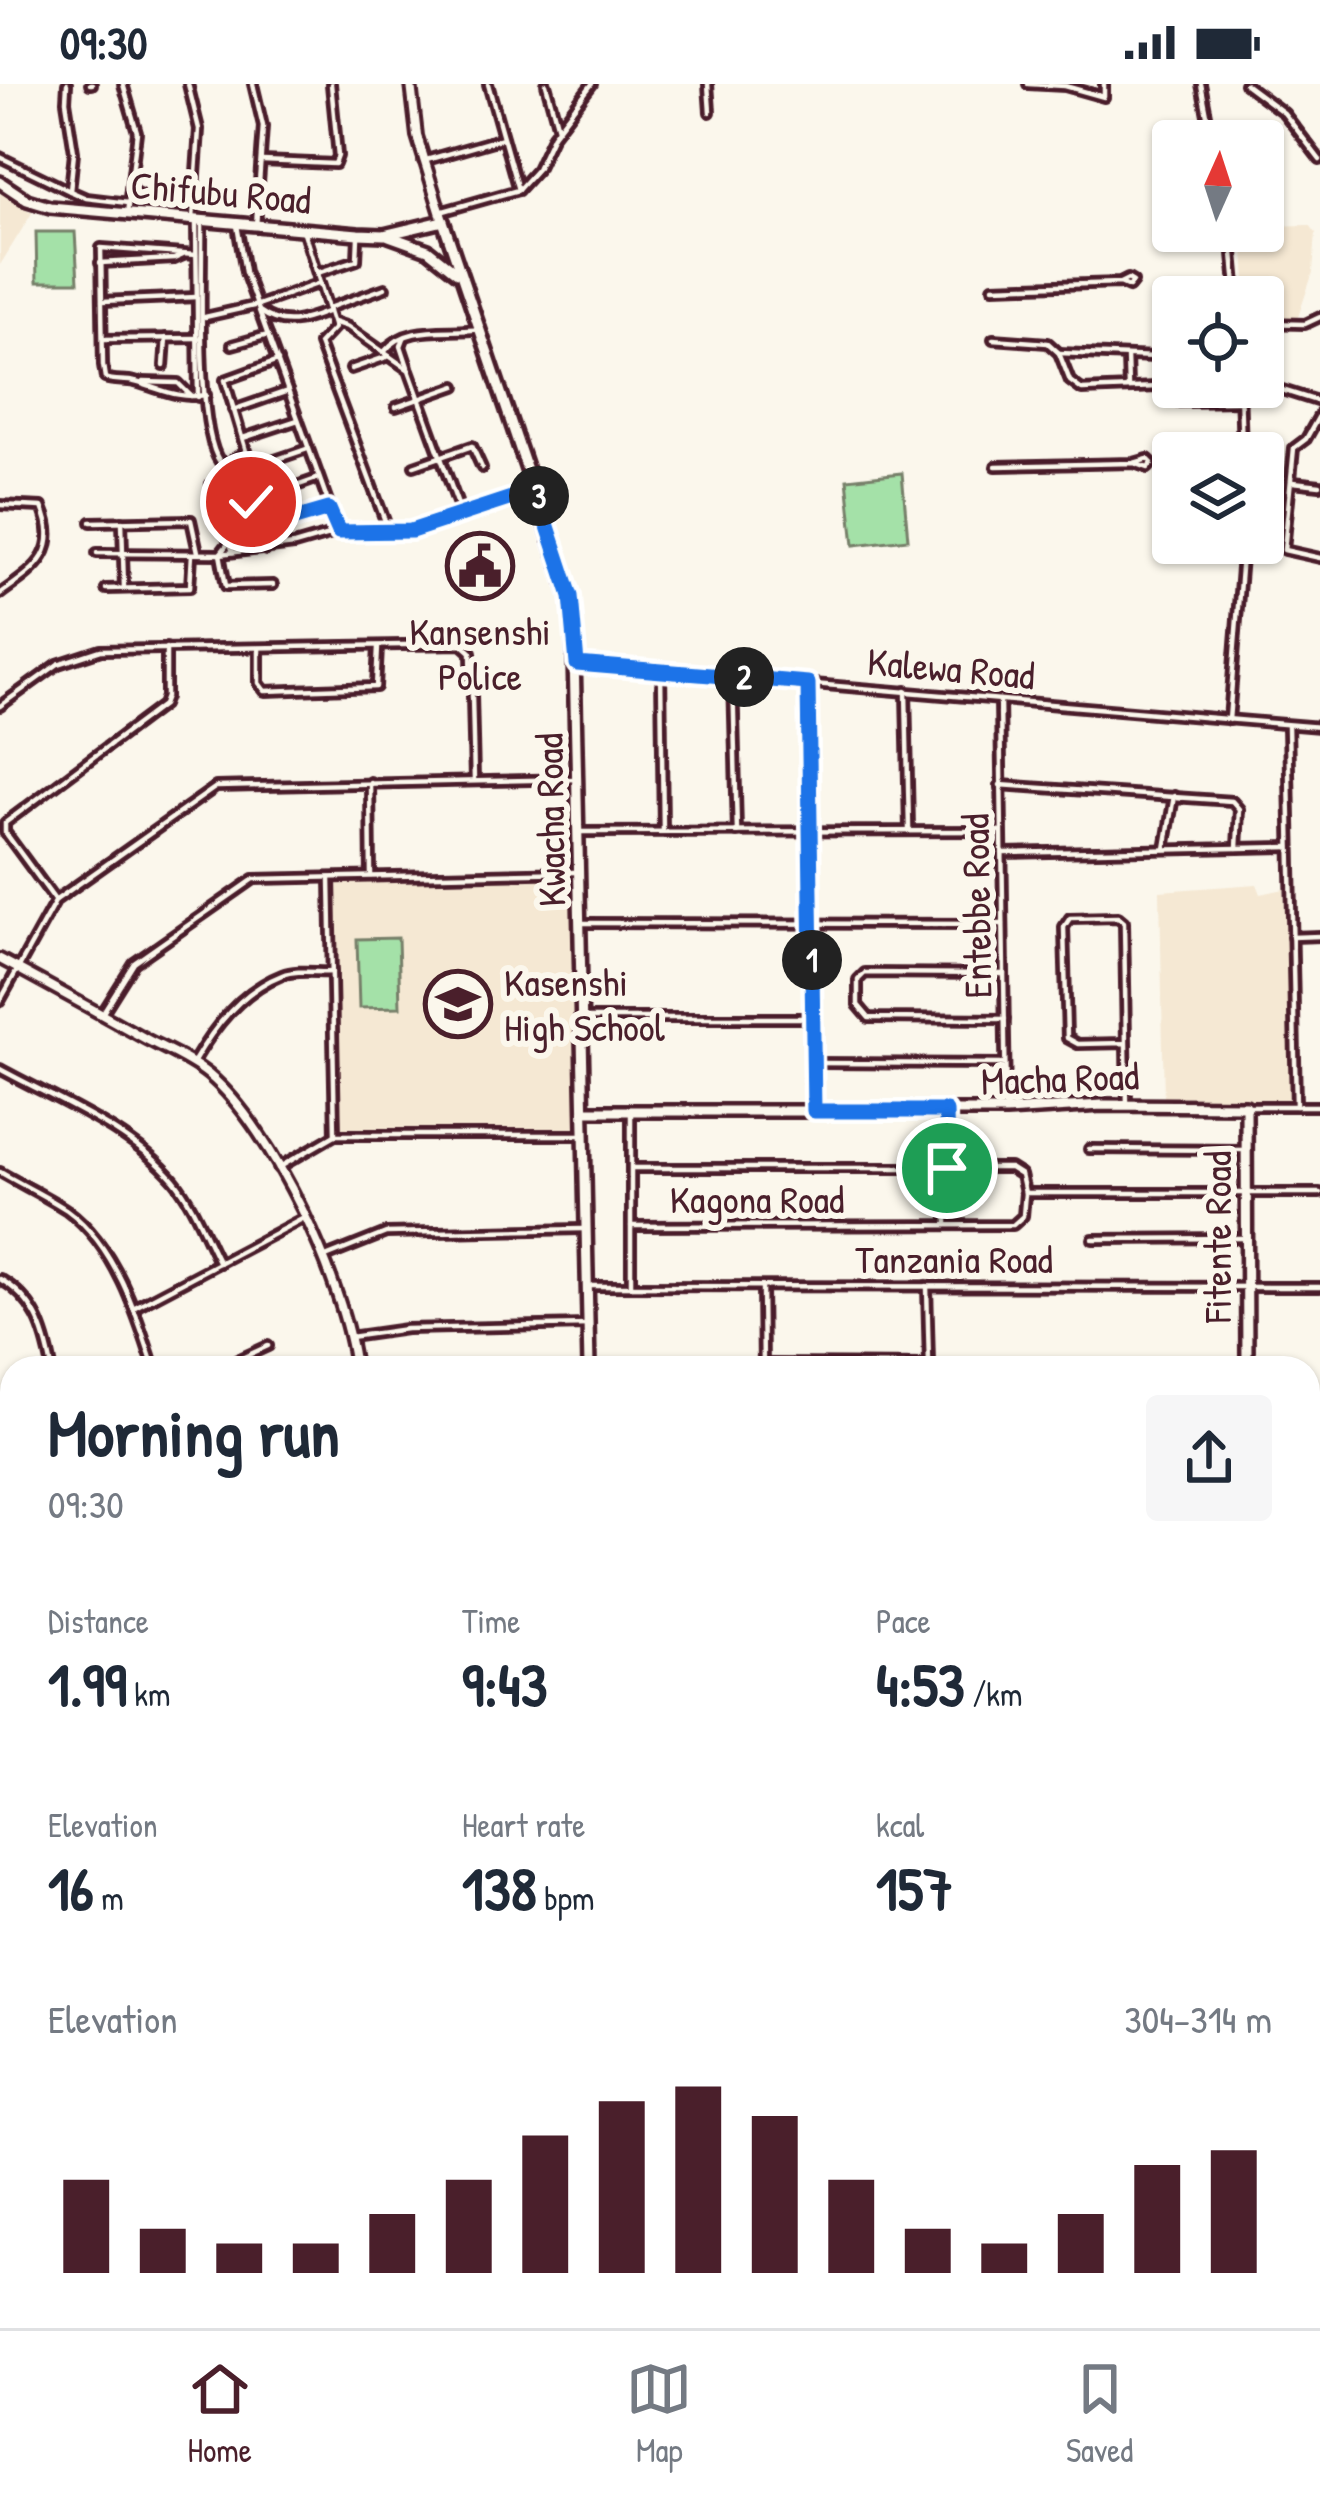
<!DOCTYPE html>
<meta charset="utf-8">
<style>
:root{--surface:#fff;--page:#f6f6f7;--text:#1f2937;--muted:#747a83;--line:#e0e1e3;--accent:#4a1f2b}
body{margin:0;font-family:"Patrick Hand",sans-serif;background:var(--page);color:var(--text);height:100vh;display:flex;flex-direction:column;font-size:45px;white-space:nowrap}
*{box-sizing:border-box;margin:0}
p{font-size:39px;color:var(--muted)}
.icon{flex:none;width:66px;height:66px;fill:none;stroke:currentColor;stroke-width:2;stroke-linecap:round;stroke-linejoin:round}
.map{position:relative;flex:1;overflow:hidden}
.details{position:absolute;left:0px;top:1272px;width:1320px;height:972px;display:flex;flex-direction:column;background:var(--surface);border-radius:36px 36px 0 0;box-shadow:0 3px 9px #0004}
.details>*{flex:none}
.needle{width:78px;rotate:3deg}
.controls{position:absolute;left:1152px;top:36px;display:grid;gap:24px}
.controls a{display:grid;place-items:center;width:132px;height:132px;border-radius:12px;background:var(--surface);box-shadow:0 3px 9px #0004;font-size:60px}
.pin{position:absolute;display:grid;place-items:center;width:102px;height:102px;color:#fff;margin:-51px;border:6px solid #fff;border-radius:50%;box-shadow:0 3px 12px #0007}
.km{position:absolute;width:60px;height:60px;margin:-30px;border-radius:50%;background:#222;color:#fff;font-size:33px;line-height:60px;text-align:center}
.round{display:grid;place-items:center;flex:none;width:126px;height:126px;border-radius:12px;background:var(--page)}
.summary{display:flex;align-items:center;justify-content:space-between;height:204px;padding:0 48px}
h1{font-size:66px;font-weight:700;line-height:90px}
.stats{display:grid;grid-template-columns:repeat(3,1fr);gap:18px;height:204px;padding:12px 48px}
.stats div{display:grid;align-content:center}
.stats b{font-size:60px;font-weight:700}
.stats small{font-size:33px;font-weight:400}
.stats p{font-size:33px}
.chart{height:336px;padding:24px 48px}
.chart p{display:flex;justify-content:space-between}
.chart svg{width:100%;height:216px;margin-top:12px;stroke:var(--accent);stroke-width:6}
.status{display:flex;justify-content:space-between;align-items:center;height:84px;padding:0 60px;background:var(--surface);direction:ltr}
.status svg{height:33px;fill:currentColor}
.tab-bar{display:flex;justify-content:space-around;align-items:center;height:168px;border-top:3px solid var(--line);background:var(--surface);font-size:33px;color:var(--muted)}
.tab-bar a{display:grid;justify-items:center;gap:6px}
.tab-bar .current{color:var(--accent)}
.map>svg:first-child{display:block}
.built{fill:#f5e8d3}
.green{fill:#a4e1a8;stroke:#77806a;stroke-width:3}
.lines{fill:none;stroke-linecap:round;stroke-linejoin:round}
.minor-casing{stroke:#4a1f2b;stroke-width:14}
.tertiary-casing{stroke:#4a1f2b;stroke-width:16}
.secondary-casing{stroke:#4a1f2b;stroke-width:18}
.minor{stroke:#fbf7ec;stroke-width:4.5}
.tertiary{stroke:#fbf7ec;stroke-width:8}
.secondary{stroke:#fbf7ec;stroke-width:9}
.route-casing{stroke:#fff;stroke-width:24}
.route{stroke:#1a73e8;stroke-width:15}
.labels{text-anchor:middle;stroke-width:12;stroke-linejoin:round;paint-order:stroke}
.street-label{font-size:39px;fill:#4a1f2b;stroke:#fbf7ec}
.poi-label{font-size:39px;fill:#4a1f2b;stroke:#fbf7ec}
</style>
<div class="status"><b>09:30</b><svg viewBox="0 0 49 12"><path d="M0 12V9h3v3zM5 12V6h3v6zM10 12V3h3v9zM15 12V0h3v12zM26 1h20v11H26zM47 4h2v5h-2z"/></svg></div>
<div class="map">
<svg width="1320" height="2244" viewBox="0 0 1320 2244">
<rect width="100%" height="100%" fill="#fbf7ec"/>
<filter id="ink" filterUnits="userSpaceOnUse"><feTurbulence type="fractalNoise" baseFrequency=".00833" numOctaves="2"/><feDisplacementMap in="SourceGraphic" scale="24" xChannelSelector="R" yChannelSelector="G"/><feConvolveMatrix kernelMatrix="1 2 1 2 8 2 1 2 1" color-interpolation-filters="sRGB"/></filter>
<g filter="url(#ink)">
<g class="built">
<path d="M 0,106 L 32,129 L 0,181 Z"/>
<path d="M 1310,141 L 1316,149 L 1313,188 L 1296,239 L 1263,236 L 1263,213 L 1247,213 L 1243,147 L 1263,147 L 1263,142 Z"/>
<path d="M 573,790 L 579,1040 L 574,1045 L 341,1046 L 335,801 L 340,796 Z"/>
<path d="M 1257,800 L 1261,810 L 1284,805 L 1293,1014 L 1288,1019 L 1164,1019 L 1160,807 Z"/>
</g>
<g class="green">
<path d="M 36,148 L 75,148 L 78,198 L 37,198 Z"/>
<path d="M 902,389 L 908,455 L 854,461 L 847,395 Z"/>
<path d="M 398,854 L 400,923 L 359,924 L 357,855 Z"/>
</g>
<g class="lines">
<g class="minor-casing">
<g id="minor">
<path d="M 67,0 L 66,17 L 74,68 L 70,107 L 86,114 L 128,119"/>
<path d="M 90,0 L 92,0"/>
<path d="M 123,0 L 137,48 L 127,130"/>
<path d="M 188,0 L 199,45 L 193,135"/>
<path d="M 253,0 L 263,42 L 256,142"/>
<path d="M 546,0 L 558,44"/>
<path d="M 708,0 L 710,28"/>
<path d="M 1028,0 L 1065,2 L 1104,13 L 1104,0"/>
<path d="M 1201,0 L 1212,57"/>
<path d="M 1245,0 L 1284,29 L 1320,76"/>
<path d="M 0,73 L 70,107"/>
<path d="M 262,77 L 335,80 L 338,72 L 331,0"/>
<path d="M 423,77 L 503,54"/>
<path d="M 130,106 L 155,118 L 193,121"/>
<path d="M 518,106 L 537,85 L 553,51 L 592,0"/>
<path d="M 440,128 L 518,106 L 488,0"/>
<path d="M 202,137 C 203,186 195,343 220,378 L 230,378 L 246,367 L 225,296 L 278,277"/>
<path d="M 196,139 L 198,313"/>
<path d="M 237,141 L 245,188 L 339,448"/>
<path d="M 303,145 L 334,244 L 319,260 L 388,445"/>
<path d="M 1231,147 L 1237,213"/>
<path d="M 196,171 L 101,164 L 103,281 L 105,294 C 115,298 125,295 135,298 C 162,305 176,315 206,311"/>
<path d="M 100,179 L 174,175 L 183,171"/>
<path d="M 317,189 L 357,176 L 358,153"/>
<path d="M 993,203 L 1120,199 L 1129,203 L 1133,198 L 1128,195 L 1120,199"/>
<path d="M 102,217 L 197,213"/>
<path d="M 328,224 L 385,204"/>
<path d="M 261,228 C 284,245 305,236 329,227"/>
<path d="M 205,233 L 258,221 L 320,199"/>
<path d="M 333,238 L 348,243 L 409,286 L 462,432"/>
<path d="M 1263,239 L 1305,240 L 1320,233"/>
<path d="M 404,254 L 401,262 L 408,283"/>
<path d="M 103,255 L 198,254"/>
<path d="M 993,255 L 1048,259 L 1059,269 L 1070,297 L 1082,306 L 1158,303"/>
<path d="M 232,261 L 268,251"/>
<path d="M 385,267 C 407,239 449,250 480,245"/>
<path d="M 1059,269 L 1156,273"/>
<path d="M 1127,272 L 1128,303"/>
<path d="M 164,282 L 166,254"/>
<path d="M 351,285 L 389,272"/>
<path d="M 143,298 L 178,299 L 191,312"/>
<path d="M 1263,300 L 1320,318"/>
<path d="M 1176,303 L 1179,318 L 1241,317"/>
<path d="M 1240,303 L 1242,369"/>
<path d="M 396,323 L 456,302"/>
<path d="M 233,326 L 288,307"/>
<path d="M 1320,330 L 1306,355 L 1294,364 L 1284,466 L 1320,474"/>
<path d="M 243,354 L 298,336"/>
<path d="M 235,375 L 266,466"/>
<path d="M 414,382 L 472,362 L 482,384"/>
<path d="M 996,382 L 1134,379 L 1148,375 L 1152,379 L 1148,384 L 1134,379"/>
<path d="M 240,388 L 307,365"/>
<path d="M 1293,398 L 1320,401"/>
<path d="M 211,400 L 233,468"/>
<path d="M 251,418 L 319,394"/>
<path d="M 0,421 L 42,423 C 62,470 33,486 0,510"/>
<path d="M 122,437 L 124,504"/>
<path d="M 91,438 L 191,436 L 198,468"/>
<path d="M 260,445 L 329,425"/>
<path d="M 230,457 L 220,470 L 226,502 L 273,501"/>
<path d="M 97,469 L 220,470 L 294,461 L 339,448 L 411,447 L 531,408"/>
<path d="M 106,505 L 190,503 L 192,470"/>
<path d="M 259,564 L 259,599 L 265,607 L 376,603 L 378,563"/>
<path d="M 577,580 L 1320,643"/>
<path d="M 661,586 L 663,747"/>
<path d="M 733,593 L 737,748"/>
<path d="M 808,601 L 814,1027"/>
<path d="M 906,607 L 909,745"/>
<path d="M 1000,616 L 1006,1024"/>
<path d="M 0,622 L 58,580 L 101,566 L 462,560 L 471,568 L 474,696"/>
<path d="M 1229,636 L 1243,459"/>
<path d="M 1288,641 L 1296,1022"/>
<path d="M 370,698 L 371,792"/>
<path d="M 1000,701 L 1232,717 L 1239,725 L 1237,764"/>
<path d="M 580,748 L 1001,747"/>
<path d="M 1165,765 L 1174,712"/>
<path d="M 1002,769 L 1290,763"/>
<path d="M 330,794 L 335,1051"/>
<path d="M 55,816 L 5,748 L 5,739 L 163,621 L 166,613 L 166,564"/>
<path d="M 582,839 L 1003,840"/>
<path d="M 1292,853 L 1320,852"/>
<path d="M 1004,890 L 865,889 L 858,896 L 858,921 L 869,934 L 1005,935"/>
<path d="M 0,917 L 56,816 L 216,703 L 577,695"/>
<path d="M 102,930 L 134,879 L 254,795 L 575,788"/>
<path d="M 583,934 L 812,934"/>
<path d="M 1126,959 L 1078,960 L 1067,954 L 1064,843 L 1070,834 L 1118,833 L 1124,838 L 1127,1021"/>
<path d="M 193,979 C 214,943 241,907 282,891 C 297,885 317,889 332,888"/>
<path d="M 814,979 L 1005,980"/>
<path d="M 0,985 C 58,1017 130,1045 174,1096 C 193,1119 205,1152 219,1179"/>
<path d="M 1248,1022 L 1320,1022"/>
<path d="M 946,1027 L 947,1141"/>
<path d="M 1089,1065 L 1246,1066"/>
<path d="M 278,1084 L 335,1051 L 581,1051"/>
<path d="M 0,1088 C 22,1101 46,1112 67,1126 C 115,1161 137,1230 154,1284"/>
<path d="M 1025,1109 L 1320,1109"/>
<path d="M 631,1142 L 1013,1141 L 1023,1132 L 1025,1109 L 1021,1091 L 1010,1084 L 632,1084"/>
<path d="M 1093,1155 L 1246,1154"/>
<path d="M 323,1174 L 386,1149 L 583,1145"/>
<path d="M 0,1195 C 35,1215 45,1246 52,1284"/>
<path d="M 588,1202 L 1320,1203"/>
<path d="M 631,1202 L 631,1027"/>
<path d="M 927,1202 L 929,1280"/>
<path d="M 762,1203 L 763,1284"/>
<path d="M 135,1223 L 304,1134"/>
<path d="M 350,1253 L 406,1245 L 588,1241"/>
<path d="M 763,1280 L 929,1281"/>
<path d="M 220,1284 L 268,1262"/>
<path d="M 0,1413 L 12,1408"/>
<path d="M 1308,1481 L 1320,1481"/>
<path d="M 0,1548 L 12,1538"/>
<path d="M 1308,1686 L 1320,1686"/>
<path d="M 0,1714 L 12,1702"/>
<path d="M 0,1756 L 12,1765"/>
<path d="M 1308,1827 L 1320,1827"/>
<path d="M 0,1892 L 12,1897"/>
<path d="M 1308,1968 L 1320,1968"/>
<path d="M 0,1998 L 8,1999 L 12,2006 L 10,2014 L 2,2018 L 3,2124"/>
<path d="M 1308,2066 L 1320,2066"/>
<path d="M 1308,2160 L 1320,2160"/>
<path d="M 880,2232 L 880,2244"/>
<path d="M 778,2244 L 778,2232"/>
<path d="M 1102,2244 L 1102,2232"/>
</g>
</g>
<g class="tertiary-casing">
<g id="tertiary">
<path d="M 411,0 L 417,52 L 443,137"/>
<path d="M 0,875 C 49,901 97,928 146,955 C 167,966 191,976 209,991 C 274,1046 345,1200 355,1284"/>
</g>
</g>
<g class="secondary-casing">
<g id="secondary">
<path d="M 0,98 L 27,116 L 50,123 L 358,150 L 384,151 L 443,137 L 573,522 L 589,1284"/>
<path d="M 389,152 L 428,166 L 457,189"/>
<path d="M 585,1027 L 1006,1027 L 1102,1021 L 1246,1022 L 1247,1284"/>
<path d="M 1308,1343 L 1320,1343"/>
<path d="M 606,2232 L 611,2244"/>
</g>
</g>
<use href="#minor" class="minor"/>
<use href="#tertiary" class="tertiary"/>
<use href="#secondary" class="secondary"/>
</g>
</g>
<g class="lines" filter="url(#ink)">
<g class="route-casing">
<path id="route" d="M 251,418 L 260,445 L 329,425 L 339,448 L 411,447 L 536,406 L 571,512 L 577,580 L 808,599 L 814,1027 L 946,1027 L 947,1084"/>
</g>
<use href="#route" class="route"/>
</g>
<defs>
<g id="civic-ring" transform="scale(3.45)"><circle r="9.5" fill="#fbf7ec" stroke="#4a1f2b" stroke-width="1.5"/><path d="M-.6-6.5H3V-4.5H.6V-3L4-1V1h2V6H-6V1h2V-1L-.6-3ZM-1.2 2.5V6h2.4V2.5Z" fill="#4a1f2b"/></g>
<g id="school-ring" transform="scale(3.45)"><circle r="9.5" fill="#fbf7ec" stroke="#4a1f2b" stroke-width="1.5"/><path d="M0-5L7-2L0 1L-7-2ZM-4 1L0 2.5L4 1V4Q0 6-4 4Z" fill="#4a1f2b"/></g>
</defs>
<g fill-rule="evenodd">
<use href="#civic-ring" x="480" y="482"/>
<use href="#school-ring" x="458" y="920"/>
</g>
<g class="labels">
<g class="street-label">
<text transform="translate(221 108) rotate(5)" y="14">Chifubu Road</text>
<text transform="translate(951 584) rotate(5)" y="14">Kalewa Road</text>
<text transform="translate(550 736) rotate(-91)" y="14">Kwacha Road</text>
<text transform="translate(976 822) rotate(-91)" y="14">Entebbe Road</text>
<text transform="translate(1060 994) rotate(-2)" y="14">Macha Road</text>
<text x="757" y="1129">Kagona Road</text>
<text transform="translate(1217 1153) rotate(-90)" y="14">Fitente Road</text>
<text x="954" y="1189">Tanzania Road</text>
</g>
<g class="poi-label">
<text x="480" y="561">Kansenshi<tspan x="480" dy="45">Police</tspan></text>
<text x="504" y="912" text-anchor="start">Kasenshi<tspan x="504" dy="45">High School</tspan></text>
</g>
</g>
</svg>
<div class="controls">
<a><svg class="needle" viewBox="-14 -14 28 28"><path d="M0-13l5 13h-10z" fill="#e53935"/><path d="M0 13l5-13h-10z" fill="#747a83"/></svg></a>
<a><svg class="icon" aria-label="locate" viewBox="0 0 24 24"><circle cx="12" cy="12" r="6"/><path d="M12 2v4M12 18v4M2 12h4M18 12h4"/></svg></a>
<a><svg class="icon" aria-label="layers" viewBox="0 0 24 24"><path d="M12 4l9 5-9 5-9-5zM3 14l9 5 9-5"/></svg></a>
</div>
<div class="pin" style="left:947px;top:1084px;background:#1e9e55"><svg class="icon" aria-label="arrive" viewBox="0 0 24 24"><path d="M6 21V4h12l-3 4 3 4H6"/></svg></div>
<div class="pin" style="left:251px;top:418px;background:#d93025"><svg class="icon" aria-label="check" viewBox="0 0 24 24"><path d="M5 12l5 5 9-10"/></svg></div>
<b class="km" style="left:812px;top:876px">1</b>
<b class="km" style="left:744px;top:593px">2</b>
<b class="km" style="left:539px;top:412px">3</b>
<section class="details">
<div class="summary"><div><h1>Morning run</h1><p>09:30</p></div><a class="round"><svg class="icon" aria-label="share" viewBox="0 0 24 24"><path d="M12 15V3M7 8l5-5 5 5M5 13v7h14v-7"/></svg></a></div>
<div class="stats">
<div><p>Distance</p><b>1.99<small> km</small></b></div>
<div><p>Time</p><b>9:43</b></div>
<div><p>Pace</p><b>4:53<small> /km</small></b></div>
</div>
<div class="stats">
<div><p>Elevation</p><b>16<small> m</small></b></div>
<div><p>Heart rate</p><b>138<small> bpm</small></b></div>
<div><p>kcal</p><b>157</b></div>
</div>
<div class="chart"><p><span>Elevation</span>304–314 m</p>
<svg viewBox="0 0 160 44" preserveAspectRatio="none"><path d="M5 44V25M15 44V35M25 44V38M35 44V38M45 44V32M55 44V25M65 44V16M75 44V9M85 44V6M95 44V12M105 44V25M115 44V35M125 44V38M135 44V32M145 44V22M155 44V19"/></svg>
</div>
</section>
</div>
<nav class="tab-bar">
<a class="current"><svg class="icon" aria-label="home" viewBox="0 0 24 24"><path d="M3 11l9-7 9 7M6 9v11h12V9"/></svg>Home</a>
<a><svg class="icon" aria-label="map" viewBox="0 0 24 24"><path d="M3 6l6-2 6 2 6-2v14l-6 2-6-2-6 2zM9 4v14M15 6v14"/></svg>Map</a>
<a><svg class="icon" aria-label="saved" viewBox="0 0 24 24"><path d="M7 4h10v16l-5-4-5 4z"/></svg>Saved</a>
</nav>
